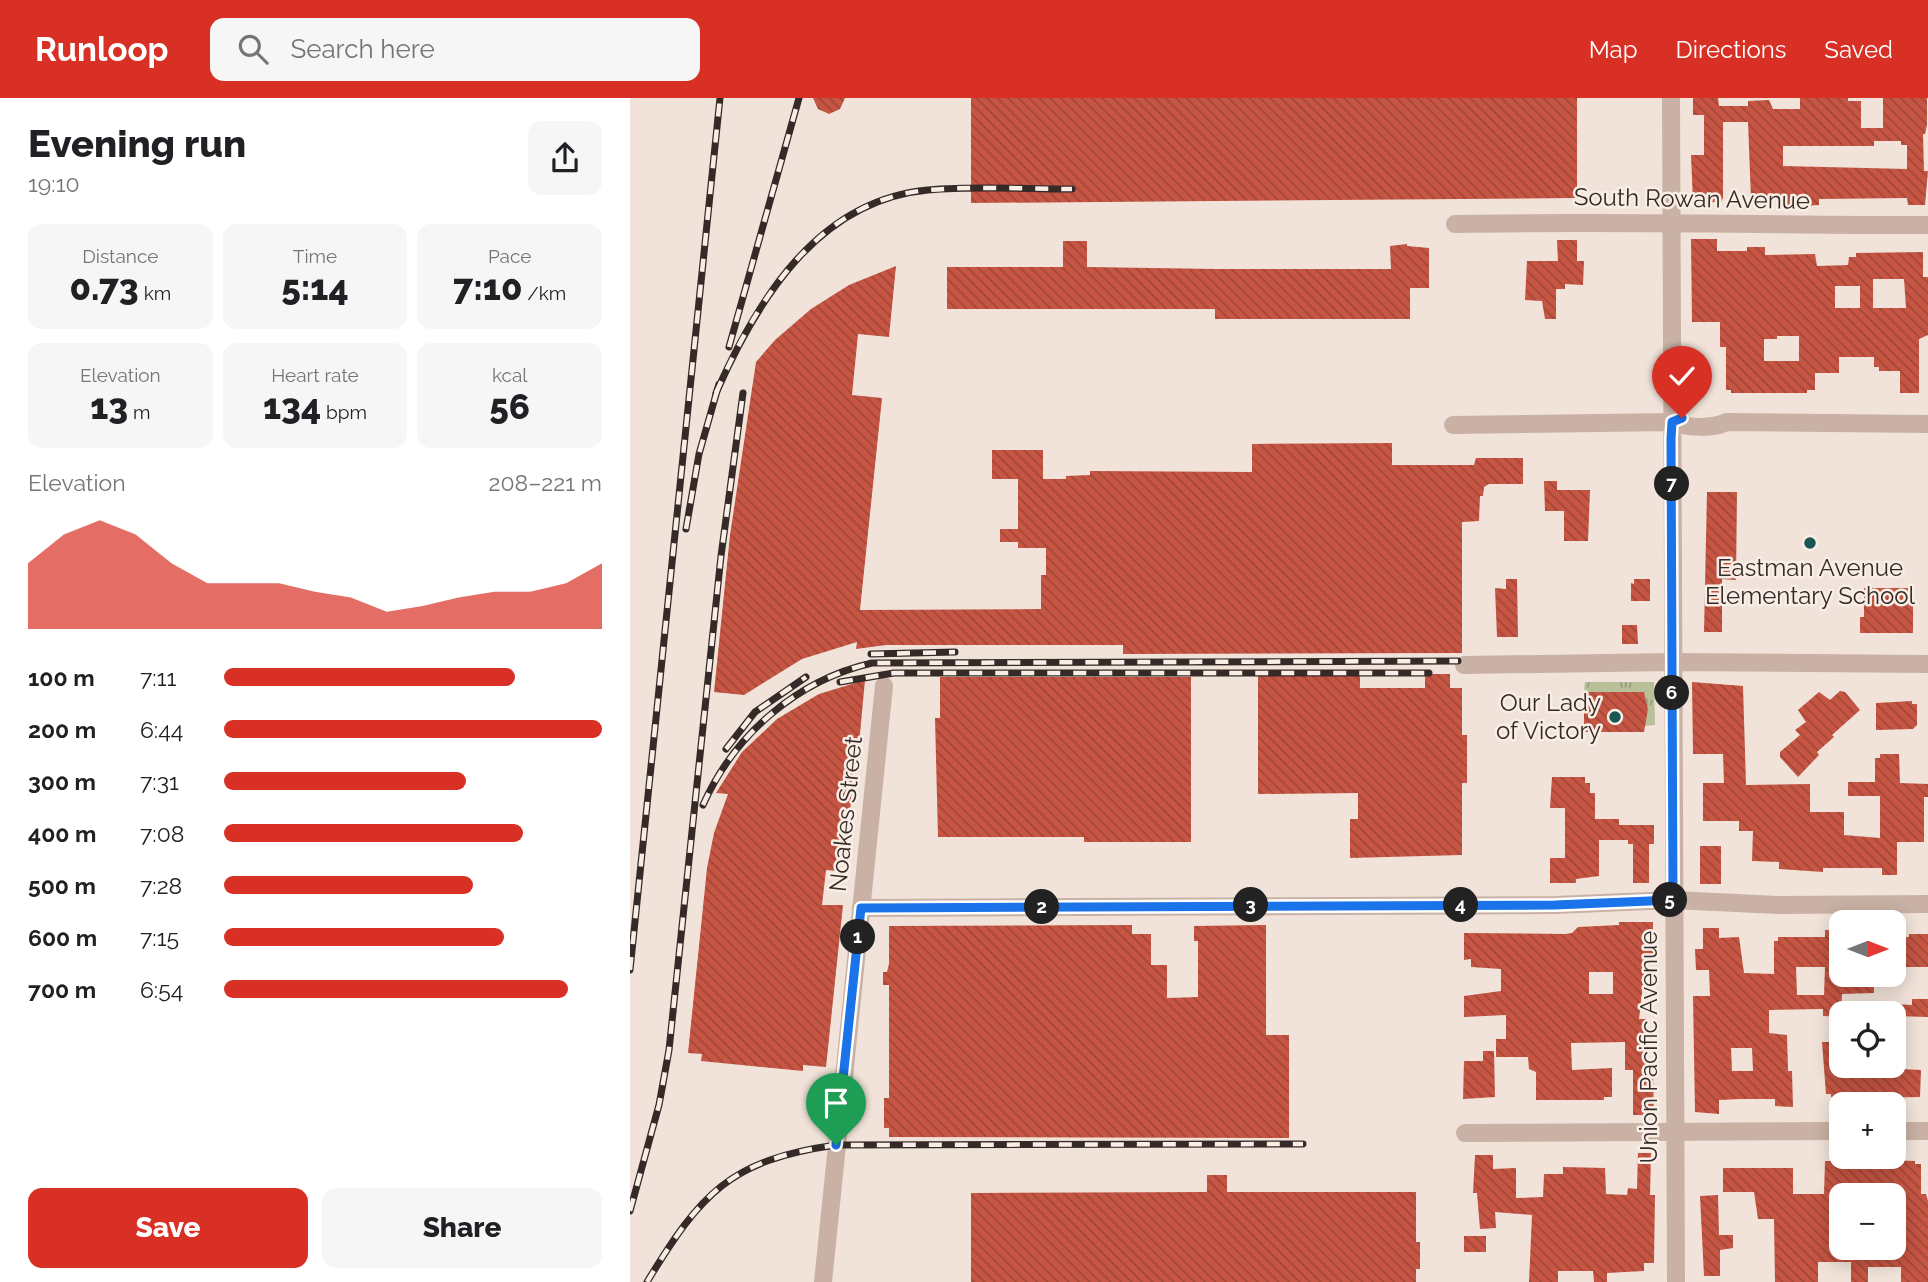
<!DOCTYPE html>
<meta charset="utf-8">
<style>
:root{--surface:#fff;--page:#f6f6f6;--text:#202124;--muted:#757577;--accent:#d93025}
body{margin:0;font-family:Raleway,sans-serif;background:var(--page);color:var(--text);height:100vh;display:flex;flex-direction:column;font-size:26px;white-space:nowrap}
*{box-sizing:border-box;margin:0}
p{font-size:23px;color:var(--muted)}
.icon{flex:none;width:38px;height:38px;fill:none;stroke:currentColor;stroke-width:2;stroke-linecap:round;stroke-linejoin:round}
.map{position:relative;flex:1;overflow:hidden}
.details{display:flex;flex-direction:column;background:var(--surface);width:630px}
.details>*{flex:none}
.needle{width:46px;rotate:90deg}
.tools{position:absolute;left:1199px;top:812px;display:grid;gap:14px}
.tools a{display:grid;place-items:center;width:77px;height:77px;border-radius:14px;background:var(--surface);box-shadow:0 4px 18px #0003;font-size:35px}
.pin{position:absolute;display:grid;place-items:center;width:60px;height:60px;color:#fff;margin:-72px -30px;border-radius:50% 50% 50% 0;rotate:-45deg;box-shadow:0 0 7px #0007}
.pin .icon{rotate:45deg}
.km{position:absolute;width:35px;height:35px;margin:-18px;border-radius:50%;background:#222;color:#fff;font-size:19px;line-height:35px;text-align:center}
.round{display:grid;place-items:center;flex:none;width:74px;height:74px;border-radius:14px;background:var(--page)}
.headline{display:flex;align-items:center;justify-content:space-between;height:119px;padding:0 28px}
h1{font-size:38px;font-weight:800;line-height:52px}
.figures{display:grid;grid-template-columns:repeat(3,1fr);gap:10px;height:119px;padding:7px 28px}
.figures div{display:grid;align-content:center;border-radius:14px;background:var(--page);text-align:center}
.figures b{font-size:35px;font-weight:800}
.figures small{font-size:19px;font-weight:400}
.figures p{font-size:19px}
.chart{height:196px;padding:14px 28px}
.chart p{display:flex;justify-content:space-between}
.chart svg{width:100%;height:126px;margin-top:7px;fill:var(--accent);opacity:.7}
.primary-button{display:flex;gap:14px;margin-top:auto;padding:14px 28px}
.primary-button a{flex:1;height:80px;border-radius:14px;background:var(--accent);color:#fff;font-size:28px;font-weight:800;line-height:80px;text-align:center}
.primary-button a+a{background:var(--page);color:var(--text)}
ul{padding:0 28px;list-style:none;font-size:23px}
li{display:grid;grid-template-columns:112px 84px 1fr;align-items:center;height:52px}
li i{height:18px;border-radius:9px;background:var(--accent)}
header{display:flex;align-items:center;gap:42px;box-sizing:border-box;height:98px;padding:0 35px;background:var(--accent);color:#fff}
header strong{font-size:33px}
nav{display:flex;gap:38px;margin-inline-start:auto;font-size:24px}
.search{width:490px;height:63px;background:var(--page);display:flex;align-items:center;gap:18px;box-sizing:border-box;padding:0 24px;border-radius:14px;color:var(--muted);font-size:26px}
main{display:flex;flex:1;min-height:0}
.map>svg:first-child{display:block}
.grass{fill:url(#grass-tufts)}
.building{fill:url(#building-back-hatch);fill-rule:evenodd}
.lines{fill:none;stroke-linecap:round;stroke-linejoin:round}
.minor{stroke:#c9b2a5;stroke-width:18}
.rail-casing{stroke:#352a27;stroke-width:7}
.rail{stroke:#f9eee5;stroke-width:4.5;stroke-dasharray:13;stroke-linecap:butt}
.route-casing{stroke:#fff;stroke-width:14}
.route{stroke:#1a73e8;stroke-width:9}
.poi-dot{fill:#1c5654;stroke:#f9eee5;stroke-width:2.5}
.labels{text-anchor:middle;stroke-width:5;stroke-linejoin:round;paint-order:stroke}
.street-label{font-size:24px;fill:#352a27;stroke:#f9eee5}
.poi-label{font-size:24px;fill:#352a27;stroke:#f9eee5}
</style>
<header>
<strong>Runloop</strong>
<div class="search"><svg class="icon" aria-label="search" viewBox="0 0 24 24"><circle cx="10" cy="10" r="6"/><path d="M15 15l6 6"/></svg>Search here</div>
<nav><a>Map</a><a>Directions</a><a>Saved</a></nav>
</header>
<main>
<section class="details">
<div class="headline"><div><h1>Evening run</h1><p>19:10</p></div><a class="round"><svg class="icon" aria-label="share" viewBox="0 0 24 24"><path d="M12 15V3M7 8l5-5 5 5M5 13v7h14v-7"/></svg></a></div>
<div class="figures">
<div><p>Distance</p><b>0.73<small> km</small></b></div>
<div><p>Time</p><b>5:14</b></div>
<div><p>Pace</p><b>7:10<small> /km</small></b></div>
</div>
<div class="figures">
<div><p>Elevation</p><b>13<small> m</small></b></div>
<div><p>Heart rate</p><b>134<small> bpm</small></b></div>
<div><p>kcal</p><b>56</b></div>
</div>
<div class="chart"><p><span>Elevation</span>208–221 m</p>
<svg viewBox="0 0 160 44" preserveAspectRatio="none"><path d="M0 44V21L10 11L20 6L30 11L40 21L50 28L60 28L70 28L80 31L90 33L100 38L110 36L120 33L130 31L140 31L150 28L160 21V44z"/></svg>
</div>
<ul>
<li><b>100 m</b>7:11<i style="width:77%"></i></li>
<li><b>200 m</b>6:44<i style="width:100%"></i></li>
<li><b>300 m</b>7:31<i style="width:64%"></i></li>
<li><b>400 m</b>7:08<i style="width:79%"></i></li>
<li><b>500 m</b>7:28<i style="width:66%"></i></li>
<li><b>600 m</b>7:15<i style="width:74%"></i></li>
<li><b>700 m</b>6:54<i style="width:91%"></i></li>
</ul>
<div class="primary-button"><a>Save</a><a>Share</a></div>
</section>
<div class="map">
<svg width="1298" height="1184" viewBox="0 0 1298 1184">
<defs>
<pattern id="grass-tufts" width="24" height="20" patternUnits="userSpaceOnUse" patternTransform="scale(1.75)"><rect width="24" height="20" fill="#b7c099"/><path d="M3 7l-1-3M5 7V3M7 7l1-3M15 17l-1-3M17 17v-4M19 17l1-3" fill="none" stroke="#969c7d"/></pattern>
<pattern id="building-back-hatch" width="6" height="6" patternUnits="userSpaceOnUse" patternTransform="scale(1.75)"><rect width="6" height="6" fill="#c65543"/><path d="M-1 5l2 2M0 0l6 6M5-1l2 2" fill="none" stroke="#a24738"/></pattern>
</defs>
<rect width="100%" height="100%" fill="#f1e3d9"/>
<path class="grass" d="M 955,584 L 1024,584 L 1025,627 L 1014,628 L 1018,611 L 1014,594 L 954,594 Z"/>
<g class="building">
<path d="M 183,0 L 215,0 L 210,11 L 199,16 L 188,11 Z"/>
<path d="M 341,0 L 947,0 L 947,100 L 341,105 Z"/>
<path d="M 1063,0 L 1088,0 L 1089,8 L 1118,8 L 1118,3 L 1139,2 L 1143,11 L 1170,11 L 1170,0 L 1218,0 L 1218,3 L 1231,3 L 1231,30 L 1253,30 L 1253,0 L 1297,0 L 1297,27 L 1295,36 L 1293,36 L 1294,73 L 1298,73 L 1295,107 L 1278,107 L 1277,100 L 1189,101 L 1189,107 L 1171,108 L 1150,106 L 1150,101 L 1121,101 L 1118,24 L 1093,24 L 1093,100 L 1091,104 L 1063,105 L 1061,57 L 1074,57 L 1074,17 L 1063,17 ZM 1244,43 L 1271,43 L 1271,47 L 1277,47 L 1277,71 L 1153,68 L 1153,48 L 1244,48 Z"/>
<path d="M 1061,141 L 1087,141 L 1087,153 L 1117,153 L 1117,149 L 1135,149 L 1135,157 L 1185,156 L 1187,168 L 1218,167 L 1219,159 L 1226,159 L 1226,155 L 1293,154 L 1293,179 L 1298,179 L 1298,237 L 1289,241 L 1289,295 L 1270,295 L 1270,273 L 1249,273 L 1249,269 L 1244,269 L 1244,259 L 1209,259 L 1209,275 L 1185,275 L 1185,292 L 1177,292 L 1177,295 L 1101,295 L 1101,292 L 1096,292 L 1096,249 L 1090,249 L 1090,224 L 1062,224 ZM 1243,181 L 1274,181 L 1276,210 L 1243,210 ZM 1205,188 L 1230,188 L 1230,210 L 1205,210 ZM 1147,238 L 1169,238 L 1169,263 L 1134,263 L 1134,241 L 1147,241 Z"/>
<path d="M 927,142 L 947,142 L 947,163 L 954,163 L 953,187 L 935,186 L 935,191 L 926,191 L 926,221 L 915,221 L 912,203 L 895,202 L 897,163 L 928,163 Z"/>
<path d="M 433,143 L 457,143 L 457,169 L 586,171 L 761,171 L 760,148 L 777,146 L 777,148 L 799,150 L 799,190 L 780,190 L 780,221 L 585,221 L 585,211 L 317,211 L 317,169 L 433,169 Z"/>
<path d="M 266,168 L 259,239 L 228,236 L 222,297 L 252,300 L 230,512 L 411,511 L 411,477 L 416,477 L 416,450 L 388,450 L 388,444 L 370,444 L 370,431 L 388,431 L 388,381 L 362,381 L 362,352 L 413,352 L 413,381 L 436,381 L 436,378 L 460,377 L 460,373 L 622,374 L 622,346 L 762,345 L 762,367 L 844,367 L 846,360 L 893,360 L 893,386 L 859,386 L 854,389 L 853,398 L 850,398 L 849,423 L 832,424 L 832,555 L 493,556 L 493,547 L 256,547 L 226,551 L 227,544 L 172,561 L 114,597 L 84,594 L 100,437 L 126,264 L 145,242 L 181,211 L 219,187 Z"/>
<path d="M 914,383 L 927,383 L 927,392 L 960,392 L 958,443 L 934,443 L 934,413 L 915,413 Z"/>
<path d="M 1077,394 L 1107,394 L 1106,482 L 1092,481 L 1092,534 L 1074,534 Z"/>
<path d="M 876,481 L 887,481 L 888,539 L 867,539 L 865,490 L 876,491 Z"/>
<path d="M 1004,481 L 1020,481 L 1020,503 L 1001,503 L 1001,485 L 1004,486 Z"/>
<path d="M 1234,490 L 1283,490 L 1283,535 L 1230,535 L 1230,519 L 1234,519 Z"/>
<path d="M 992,527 L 1007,527 L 1008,546 L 992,546 Z"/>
<path d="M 795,576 L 820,576 L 820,590 L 832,590 L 832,637 L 837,637 L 837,685 L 832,685 L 832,757 L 720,760 L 720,721 L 728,721 L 728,695 L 628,696 L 628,578 L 730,578 L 730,590 L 795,590 Z"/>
<path d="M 310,579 L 561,579 L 561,744 L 454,744 L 454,739 L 308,739 L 305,620 L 310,620 Z"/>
<path d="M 235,582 L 228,657 L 224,657 L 217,760 L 210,759 L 208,773 L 196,772 L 192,807 L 213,807 L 196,969 L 173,967 L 173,973 L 71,963 L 72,956 L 58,955 L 77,770 L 84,735 L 98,696 L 86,695 L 112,654 L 147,621 L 189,596 Z"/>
<path d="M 1062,584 L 1113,588 L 1116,687 L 1180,686 L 1180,714 L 1214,714 L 1214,737 L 1250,740 L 1250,698 L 1218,698 L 1218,684 L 1245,684 L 1245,660 L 1250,660 L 1250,656 L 1269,656 L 1270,685 L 1298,686 L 1298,699 L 1294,699 L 1294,744 L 1267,744 L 1267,777 L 1252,777 L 1252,770 L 1193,770 L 1193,774 L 1149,771 L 1149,764 L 1122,763 L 1123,733 L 1109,733 L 1109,723 L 1073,723 L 1073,685 L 1094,685 L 1093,656 L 1063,656 Z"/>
<path d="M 1210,593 L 1215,594 L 1230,612 L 1202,637 L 1204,639 L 1187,654 L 1189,657 L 1168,679 L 1150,659 L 1150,654 L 1170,637 L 1165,632 L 1176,624 L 1168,612 L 1189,594 L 1200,602 Z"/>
<path d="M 954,594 L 1014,594 L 1018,611 L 1014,634 L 954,634 Z"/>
<path d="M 1282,603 L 1282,606 L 1287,606 L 1287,627 L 1283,631 L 1246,632 L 1246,605 Z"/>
<path d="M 922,679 L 955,679 L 955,685 L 960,685 L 960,695 L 965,695 L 965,721 L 989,721 L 989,727 L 1024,727 L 1024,746 L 1019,746 L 1019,785 L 1003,785 L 1003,746 L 998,746 L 998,742 L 969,742 L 969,778 L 946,781 L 946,785 L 920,785 L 920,760 L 935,760 L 935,710 L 920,710 Z"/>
<rect x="1070" y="748" width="21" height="38"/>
<path d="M 989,824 L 1023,824 L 1023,859 L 1017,859 L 1017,877 L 1014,877 L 1009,921 L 1016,921 L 1018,931 L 1018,977 L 1023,977 L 1024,1017 L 1003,1017 L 1003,972 L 995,972 L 995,944 L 941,945 L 942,972 L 982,970 L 982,999 L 974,999 L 974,1002 L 906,1002 L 906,974 L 899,971 L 898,959 L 866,959 L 866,941 L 876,941 L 876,917 L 834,919 L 834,898 L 871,893 L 871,871 L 841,869 L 841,861 L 834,862 L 834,835 L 935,836 L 942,835 L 948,829 L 989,827 ZM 959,874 L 983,874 L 983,896 L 959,896 Z"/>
<path d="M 502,827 L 502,836 L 521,836 L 521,867 L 537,867 L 537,900 L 568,899 L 568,843 L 564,843 L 564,828 L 636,827 L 636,937 L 659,937 L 659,1040 L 259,1039 L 259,1030 L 254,1030 L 254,1000 L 259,1000 L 259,887 L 253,887 L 253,874 L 257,874 L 259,866 L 259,828 Z"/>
<path d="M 1073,830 L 1089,830 L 1089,840 L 1109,839 L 1114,875 L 1144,876 L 1144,843 L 1148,843 L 1148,839 L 1195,839 L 1195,832 L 1211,832 L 1212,883 L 1244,883 L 1244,895 L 1212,896 L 1211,919 L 1193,918 L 1193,911 L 1139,912 L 1139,935 L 1157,937 L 1158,973 L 1162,973 L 1163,1009 L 1145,1008 L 1145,1001 L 1110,1001 L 1089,1002 L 1089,1016 L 1065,1014 L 1063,898 L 1080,898 L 1079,872 L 1066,872 L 1065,851 L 1073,851 ZM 1166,869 L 1195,869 L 1194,897 L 1167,897 ZM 1101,950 L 1122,950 L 1123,973 L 1102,973 Z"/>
<path d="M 1279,836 L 1298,836 L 1298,869 L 1264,869 L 1264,839 L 1279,839 Z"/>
<path d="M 1282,901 L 1298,901 L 1298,919 L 1264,918 L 1264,906 L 1282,907 Z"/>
<path d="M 1192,944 L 1211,944 L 1211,968 L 1291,972 L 1290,999 L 1236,1000 L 1236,1004 L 1225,1004 L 1225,999 L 1201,999 L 1201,996 L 1196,996 Z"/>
<path d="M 853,953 L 864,953 L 865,999 L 833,1001 L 834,963 L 853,963 Z"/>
<path d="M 1008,1055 L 1021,1055 L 1020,1097 L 1025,1097 L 1024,1165 L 1014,1165 L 1014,1173 L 977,1175 L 977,1184 L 964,1184 L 963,1173 L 928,1173 L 928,1184 L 899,1184 L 902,1117 L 865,1114 L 866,1130 L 850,1131 L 847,1095 L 843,1095 L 845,1057 L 863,1057 L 863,1071 L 886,1070 L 886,1100 L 913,1099 L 914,1076 L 933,1076 L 933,1069 L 975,1070 L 976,1096 L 997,1097 L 998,1090 L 1007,1091 Z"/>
<path d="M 1258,1062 L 1285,1063 L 1285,1066 L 1291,1066 L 1291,1096 L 1296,1096 L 1298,1103 L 1298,1184 L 1271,1184 L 1271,1169 L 1238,1169 L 1238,1184 L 1221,1184 L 1221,1164 L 1188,1164 L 1188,1184 L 1145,1184 L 1144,1121 L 1128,1121 L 1124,1094 L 1093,1094 L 1093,1070 L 1163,1070 L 1163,1096 L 1194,1096 L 1195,1063 L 1214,1063 L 1214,1070 L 1258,1070 ZM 1207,1095 L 1264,1097 L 1264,1150 L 1211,1150 Z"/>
<path d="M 577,1077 L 597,1077 L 597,1094 L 786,1094 L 786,1144 L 790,1144 L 790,1171 L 786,1171 L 786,1184 L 341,1184 L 341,1095 L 577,1094 Z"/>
<path d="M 1088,1097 L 1089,1137 L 1103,1137 L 1103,1150 L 1090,1152 L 1090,1178 L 1074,1178 L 1070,1098 Z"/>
<rect x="834" y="1138" width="22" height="16"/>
</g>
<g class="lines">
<g class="minor">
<path d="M 1041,0 L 1046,1184"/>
<path d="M 825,126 C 983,123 1140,127 1298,127"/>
<path d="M 823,327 L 1042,324 C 1057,330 1082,331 1097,324 L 1298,326"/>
<path d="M 834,567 L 1042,564 L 1298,566"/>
<path d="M 231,810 L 925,807 L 1043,802 L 1148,807 L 1298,806"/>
<path d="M 1264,1033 L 1298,1033"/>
<path d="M 835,1035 L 1211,1033"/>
<path d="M 193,1184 L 254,588"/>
</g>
<g class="rail-casing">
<g id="rail">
<path d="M 99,249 L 169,0"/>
<path d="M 86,295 C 126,204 187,102 298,92 C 345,88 394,91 442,91"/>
<path d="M 56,431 L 69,356 L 89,286"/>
<path d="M 241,556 L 325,554"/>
<path d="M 210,584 L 264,575 L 799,575"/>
<path d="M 96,651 L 125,614 L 176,579"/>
<path d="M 73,707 C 104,637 167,582 242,565 L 828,563"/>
<path d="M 0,872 L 90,0"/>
<path d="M 0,1113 L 29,1007 L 39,952 L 91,458 L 113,295"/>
<path d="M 17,1184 C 71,1095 100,1062 206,1047 L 673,1046"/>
</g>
</g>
<use href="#rail" class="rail"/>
</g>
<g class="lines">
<g class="route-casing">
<path id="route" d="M 206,1047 L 231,810 L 925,807 L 1043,802 L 1041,341 L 1042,324 L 1052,320"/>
</g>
<use href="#route" class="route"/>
</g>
<g class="poi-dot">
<circle cx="1180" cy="445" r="7"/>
<circle cx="985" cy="619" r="7"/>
</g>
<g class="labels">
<g class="street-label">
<text transform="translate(1062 101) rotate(1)" y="8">South Rowan Avenue</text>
<text transform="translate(216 716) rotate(-84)" y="8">Noakes Street</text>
<text transform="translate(1019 949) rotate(-90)" y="8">Union Pacific Avenue</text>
</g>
<g class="poi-label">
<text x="1180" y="478">Eastman Avenue<tspan x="1180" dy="28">Elementary School</tspan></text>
<text x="971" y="613" text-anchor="end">Our Lady<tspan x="971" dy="28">of Victory</tspan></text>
</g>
</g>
</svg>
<div class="tools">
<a><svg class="needle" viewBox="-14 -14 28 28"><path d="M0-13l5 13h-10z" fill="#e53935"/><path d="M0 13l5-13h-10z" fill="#757577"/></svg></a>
<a><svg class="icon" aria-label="locate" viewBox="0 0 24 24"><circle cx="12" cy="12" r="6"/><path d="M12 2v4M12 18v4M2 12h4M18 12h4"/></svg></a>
<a>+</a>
<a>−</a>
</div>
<div class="pin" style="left:206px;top:1047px;background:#1e9e55"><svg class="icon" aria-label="arrive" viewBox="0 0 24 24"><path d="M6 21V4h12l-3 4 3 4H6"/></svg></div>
<div class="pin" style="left:1052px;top:320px;background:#d93025"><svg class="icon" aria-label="check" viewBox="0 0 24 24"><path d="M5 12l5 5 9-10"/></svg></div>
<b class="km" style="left:228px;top:839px">1</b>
<b class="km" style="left:412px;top:809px">2</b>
<b class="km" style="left:621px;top:807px">3</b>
<b class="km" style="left:831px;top:807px">4</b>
<b class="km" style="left:1040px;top:802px">5</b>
<b class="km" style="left:1042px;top:595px">6</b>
<b class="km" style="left:1042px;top:386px">7</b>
</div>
</main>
